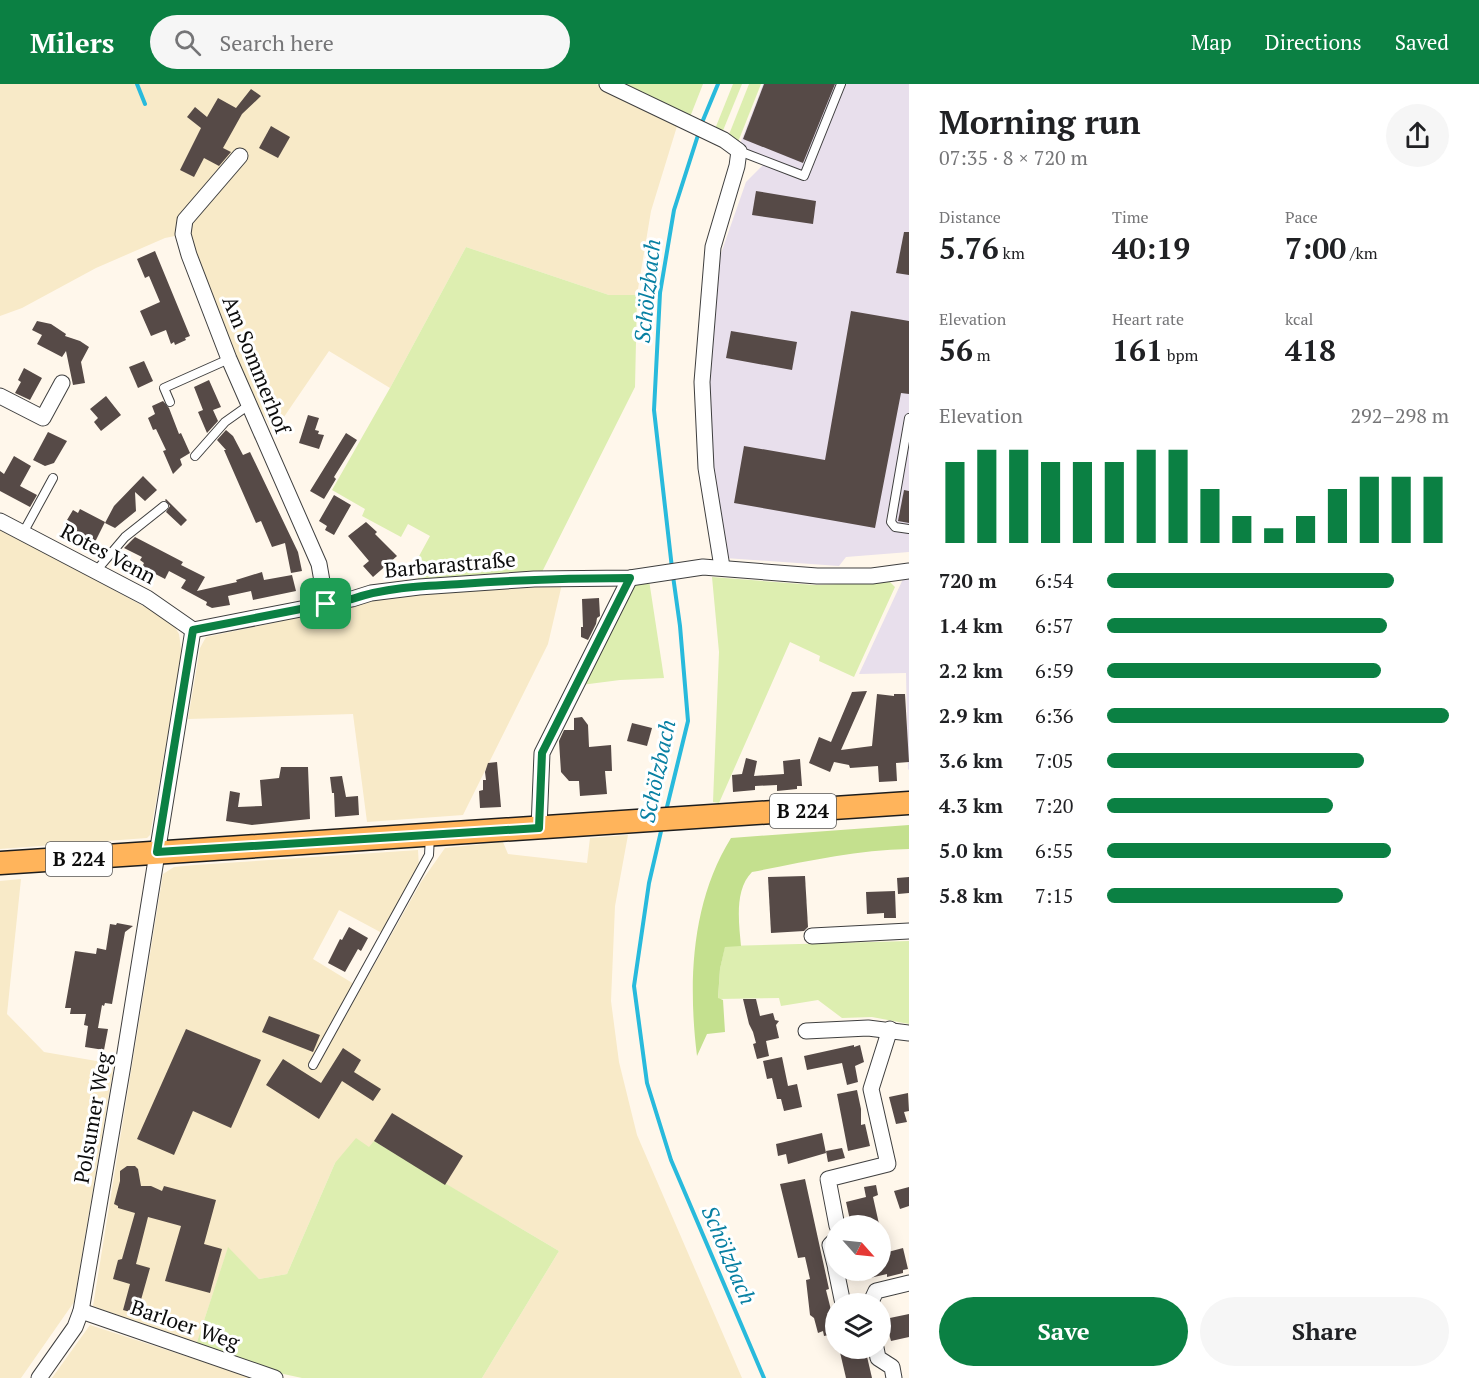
<!DOCTYPE html>
<meta charset="utf-8">
<style>
:root{--surface:#fff;--page:#f6f6f6;--text:#202124;--muted:#757577;--accent:#0b8043}
body{margin:0;font-family:"PT Serif",serif;background:var(--page);color:var(--text);height:100vh;display:flex;flex-direction:column;font-size:22px;white-space:nowrap}
*{box-sizing:border-box;margin:0}
p{font-size:20px;color:var(--muted)}
.icon{flex:none;width:33px;height:33px;fill:none;stroke:currentColor;stroke-width:2;stroke-linecap:round;stroke-linejoin:round}
.map{position:relative;flex:1;overflow:hidden}
.side{display:flex;flex-direction:column;background:var(--surface);width:570px}
.side>*{flex:none}
.needle{width:39px;rotate:117deg}
.tools{position:absolute;left:825px;top:1131px;display:grid;gap:12px}
.tools a{display:grid;place-items:center;width:66px;height:66px;border-radius:50%;background:var(--surface);box-shadow:0 3px 15px #0003;font-size:30px}
.pin{position:absolute;display:grid;place-items:center;width:51px;height:51px;color:#fff;margin:-26px;border-radius:12px;box-shadow:0 3px 9px #0006}
.round{display:grid;place-items:center;flex:none;width:63px;height:63px;border-radius:32px;background:var(--page)}
.summary{display:flex;align-items:center;justify-content:space-between;height:102px;padding:0 30px}
h1{font-size:33px;font-weight:800;line-height:45px}
.figures{display:grid;grid-template-columns:repeat(3,1fr);gap:9px;height:102px;padding:6px 30px}
.figures div{display:grid;align-content:center}
.figures b{font-size:30px;font-weight:800}
.figures small{font-size:16px;font-weight:400}
.figures p{font-size:16px}
.chart{height:168px;padding:12px 30px}
.chart p{display:flex;justify-content:space-between}
.chart svg{width:100%;height:108px;margin-top:6px;stroke:var(--accent);stroke-width:6}
.cta{display:flex;gap:12px;margin-top:auto;padding:12px 30px}
.cta a{flex:1;height:69px;border-radius:36px;background:var(--accent);color:#fff;font-size:24px;font-weight:800;line-height:69px;text-align:center}
.cta a+a{background:var(--page);color:var(--text)}
ul{padding:0 30px;list-style:none;font-size:20px}
li{display:grid;grid-template-columns:96px 72px 1fr;align-items:center;height:45px}
li i{height:15px;border-radius:8px;background:var(--accent)}
header{display:flex;align-items:center;gap:36px;box-sizing:border-box;height:84px;padding:0 30px;background:var(--accent);color:#fff}
header strong{font-size:28px}
nav{display:flex;gap:33px;margin-inline-start:auto;font-size:21px}
.search{width:420px;height:54px;background:var(--page);display:flex;align-items:center;gap:15px;box-sizing:border-box;padding:0 21px;border-radius:33px;color:var(--muted);font-size:22px}
main{display:flex;flex:1;min-height:0}
.map>svg:first-child{display:block}
.industrial{fill:#e8dfec}
.farmland{fill:#f8eac8}
.green{fill:#ddeeb0}
.forest{fill:#c4e08e}
.lines{fill:none;stroke-linecap:round;stroke-linejoin:round}
.stream{stroke:#28badc;stroke-width:4}
.building{fill:#564a47}
.lane-casing{stroke:#3f3f3f;stroke-width:10}
.street-casing{stroke:#3f3f3f;stroke-width:17}
.primary-casing{stroke:#1d1d1d;stroke-width:25}
.lane{stroke:#fff;stroke-width:8}
.street{stroke:#fff;stroke-width:15}
.primary{stroke:#ffb45b;stroke-width:22}
.route-casing{stroke:#fff;stroke-width:12}
.route{stroke:#0b8043;stroke-width:8}
.labels{text-anchor:middle;stroke-width:6;stroke-linejoin:round;paint-order:stroke}
.shield{fill:#fff;stroke:#555;stroke-width:1.5}
.shield-label{font-size:20px;font-weight:bold;fill:#0c0c0c}
.street-label{font-size:21px;fill:#0c0c0c;stroke:#fff}
.water-label{font-size:22px;font-style:italic;fill:#0880a3;stroke:#fff}
</style>
<header>
<strong>Milers</strong>
<div class="search"><svg class="icon" aria-label="search" viewBox="0 0 24 24"><circle cx="10" cy="10" r="6"/><path d="M15 15l6 6"/></svg>Search here</div>
<nav><a>Map</a><a>Directions</a><a>Saved</a></nav>
</header>
<main>
<div class="map">
<svg width="909" height="1294" viewBox="0 0 909 1294">
<rect width="100%" height="100%" fill="#fff7eb"/>
<g class="industrial">
<path d="M 763,0 L 909,0 L 909,468 L 846,473 L 839,482 L 725,474 L 711,382 L 706,297 L 718,178 L 746,98 L 764,80 L 740,60 Z"/>
<path d="M 909,482 L 909,685 L 908,686 L 906,589 L 859,590 Z"/>
</g>
<g class="farmland">
<path d="M 0,0 L 596,0 L 678,39 L 651,127 L 637,211 L 609,211 L 466,163 L 390,304 L 329,267 L 273,349 L 265,333 L 262,332 L 185,150 L 165,154 L 96,184 L 22,224 L 0,232 Z"/>
<path d="M 0,444 L 167,535 L 175,543 L 179,550 L 182,572 L 150,751 L 147,754 L 0,765 Z"/>
<path d="M 562,500 L 548,560 L 463,731 L 367,738 L 353,630 L 188,635 L 200,564 L 206,553 L 353,522 L 372,513 Z"/>
<path d="M 628,751 L 615,822 L 611,917 L 619,978 L 637,1051 L 742,1294 L 482,1294 L 559,1167 L 375,1058 L 370,1063 L 335,1079 L 287,1190 L 259,1195 L 228,1164 L 196,1261 L 93,1222 L 163,790 L 174,783 L 195,781 L 418,766 L 419,783 L 382,849 L 339,826 L 313,875 L 354,900 L 335,935 L 345,933 L 421,798 L 445,764 L 503,758 L 508,770 L 587,779 L 590,754 Z"/>
<path d="M 21,795 L 7,930 L 44,968 L 114,980 L 74,1218 L 21,1294 L 0,1294 L 0,797 Z"/>
<path d="M 90,1241 L 253,1294 L 52,1294 Z"/>
</g>
<g class="green">
<path d="M 617,0 L 703,0 L 690,33 Z"/>
<path d="M 733,0 L 742,0 L 722,49 L 715,45 Z"/>
<path d="M 749,0 L 761,0 L 738,58 L 728,53 Z"/>
<path d="M 466,163 L 609,211 L 637,211 L 635,303 L 542,488 L 418,497 L 418,474 L 430,452 L 408,440 L 401,453 L 362,432 L 365,425 L 332,406 L 390,304 Z"/>
<path d="M 712,493 L 814,501 L 890,498 L 895,503 L 854,593 L 819,577 L 820,572 L 790,558 L 719,719 L 713,718 L 719,568 Z"/>
<path d="M 649,496 L 664,594 L 620,596 L 581,601 L 632,499 Z"/>
<path d="M 909,857 L 909,940 L 872,933 L 842,934 L 818,916 L 781,922 L 779,914 L 718,915 L 720,885 L 725,862 Z"/>
<path d="M 356,1054 L 369,1063 L 374,1057 L 559,1167 L 482,1294 L 302,1294 L 265,1286 L 196,1261 L 228,1163 L 259,1195 L 287,1190 L 335,1079 Z"/>
</g>
<path class="forest" d="M 909,741 L 909,765 C 856,766 804,778 752,788 C 734,806 739,839 741,862 L 725,863 L 720,885 L 718,914 L 723,916 L 725,948 L 707,950 L 697,972 C 688,899 691,818 731,754 Z"/>
<g class="lines">
<g class="stream">
<path d="M 137,0 L 145,20"/>
<path d="M 701,41 L 718,0"/>
<path d="M 672,484 L 654,326 L 660,209 L 674,126 L 699,48"/>
<path d="M 666,727 L 688,637 L 680,542 L 673,492"/>
<path d="M 662,743 L 649,799 L 634,902 L 647,999 L 671,1076 L 764,1294"/>
</g>
</g>
<g class="building">
<path d="M 764,0 L 835,0 L 803,79 L 743,55 Z"/>
<path d="M 251,5 L 261,12 L 242,30 L 223,64 L 231,68 L 219,82 L 204,74 L 194,93 L 180,86 L 201,44 L 187,33 L 195,23 L 207,33 L 218,14 L 236,24 Z"/>
<path d="M 271,42 L 290,53 L 278,74 L 259,64 Z"/>
<path d="M 756,107 L 816,117 L 813,140 L 752,131 Z"/>
<path d="M 904,148 L 909,148 L 909,191 L 896,189 Z"/>
<path d="M 155,167 L 190,252 L 185,254 L 186,256 L 175,261 L 174,258 L 171,260 L 166,246 L 151,252 L 140,227 L 160,218 L 149,192 L 145,194 L 137,175 Z"/>
<path d="M 851,227 L 909,237 L 909,310 L 901,309 L 875,444 L 734,419 L 744,362 L 825,376 Z"/>
<path d="M 37,237 L 51,240 L 66,250 L 65,252 L 80,257 L 89,263 L 81,278 L 85,299 L 73,301 L 66,267 L 62,273 L 37,260 L 42,251 L 32,246 Z"/>
<path d="M 731,247 L 797,258 L 792,286 L 726,274 Z"/>
<path d="M 144,277 L 153,297 L 138,304 L 129,283 Z"/>
<path d="M 24,284 L 42,294 L 30,316 L 15,309 L 21,298 L 18,296 Z"/>
<path d="M 209,296 L 221,323 L 213,326 L 218,337 L 207,349 L 198,328 L 203,326 L 194,303 Z"/>
<path d="M 106,312 L 121,331 L 101,347 L 94,338 L 98,334 L 90,325 Z"/>
<path d="M 163,317 L 169,324 L 179,350 L 181,349 L 190,369 L 180,375 L 182,381 L 173,390 L 163,367 L 166,366 L 156,345 L 153,346 L 148,334 L 155,330 L 152,322 Z"/>
<path d="M 308,331 L 319,334 L 315,346 L 319,347 L 318,350 L 324,351 L 319,365 L 299,359 Z"/>
<path d="M 226,346 L 233,352 L 243,371 L 250,368 L 298,468 L 302,487 L 291,489 L 285,459 L 272,463 L 261,437 L 256,439 L 224,366 L 226,366 L 217,356 Z"/>
<path d="M 48,348 L 67,357 L 54,379 L 45,382 L 33,376 Z"/>
<path d="M 346,349 L 357,356 L 334,393 L 336,395 L 324,415 L 310,407 Z"/>
<path d="M 14,372 L 31,382 L 20,402 L 37,411 L 30,423 L 0,407 L 0,387 L 4,390 Z"/>
<path d="M 143,392 L 157,406 L 145,417 L 135,408 L 136,427 L 115,444 L 105,439 L 114,422 Z"/>
<path d="M 904,406 L 909,407 L 909,439 L 898,437 Z"/>
<path d="M 334,411 L 351,421 L 334,451 L 325,446 L 327,442 L 319,437 Z"/>
<path d="M 166,415 L 187,436 L 181,442 L 166,428 L 170,422 L 165,416 Z"/>
<path d="M 80,425 L 105,438 L 95,458 L 66,442 L 69,437 L 67,436 L 73,426 L 78,429 Z"/>
<path d="M 366,438 L 377,448 L 375,450 L 397,472 L 373,493 L 363,482 L 369,477 L 348,452 Z"/>
<path d="M 135,453 L 183,478 L 181,481 L 205,493 L 197,507 L 237,498 L 236,496 L 262,488 L 264,496 L 292,491 L 296,507 L 253,516 L 251,507 L 228,512 L 230,521 L 212,524 L 206,521 L 207,518 L 181,504 L 186,496 L 169,487 L 165,495 L 142,483 L 144,479 L 140,476 L 142,473 L 124,464 Z"/>
<path d="M 599,514 L 600,532 L 597,534 L 596,540 L 588,556 L 581,553 L 581,543 L 583,543 L 582,515 Z"/>
<path d="M 867,607 L 841,666 L 872,662 L 877,610 L 894,612 L 894,610 L 905,610 L 909,678 L 896,679 L 897,697 L 879,698 L 878,682 L 850,684 L 849,681 L 834,678 L 830,688 L 809,679 L 819,653 L 831,658 L 852,608 Z"/>
<path d="M 582,633 L 588,641 L 589,663 L 611,661 L 612,687 L 605,687 L 607,710 L 580,712 L 579,697 L 569,697 L 561,688 L 559,657 L 564,646 L 574,646 L 574,634 Z"/>
<path d="M 632,639 L 652,644 L 647,662 L 627,657 Z"/>
<path d="M 746,674 L 757,677 L 754,692 L 784,690 L 783,677 L 800,675 L 802,702 L 797,702 L 797,705 L 777,707 L 777,701 L 755,702 L 755,706 L 733,708 L 732,691 L 742,690 Z"/>
<path d="M 497,678 L 501,723 L 480,724 L 479,707 L 483,706 L 483,696 L 486,696 L 485,688 L 488,679 Z"/>
<path d="M 281,683 L 308,683 L 310,735 L 252,741 L 226,737 L 230,707 L 240,709 L 238,723 L 262,722 L 260,696 L 279,694 Z"/>
<path d="M 342,692 L 346,713 L 358,712 L 359,731 L 335,733 L 334,709 L 332,709 L 330,693 Z"/>
<path d="M 805,792 L 808,843 L 804,847 L 771,849 L 768,793 Z"/>
<path d="M 909,793 L 909,809 L 898,810 L 897,794 Z"/>
<path d="M 895,807 L 896,834 L 884,834 L 884,829 L 867,830 L 866,808 Z"/>
<path d="M 117,839 L 133,842 L 125,848 L 112,920 L 105,919 L 104,922 L 102,921 L 98,944 L 108,945 L 104,966 L 85,963 L 88,942 L 84,941 L 86,930 L 70,930 L 71,924 L 65,924 L 75,867 L 96,870 L 97,864 L 106,866 L 110,840 L 116,841 Z"/>
<path d="M 349,843 L 368,854 L 361,867 L 358,865 L 345,888 L 328,879 L 340,855 L 342,856 Z"/>
<path d="M 743,915 L 756,915 L 760,932 L 773,929 L 775,936 L 779,937 L 776,941 L 779,954 L 766,957 L 769,972 L 757,975 L 753,960 L 756,959 L 753,948 L 749,940 Z"/>
<path d="M 269,932 L 320,951 L 313,968 L 262,948 Z"/>
<path d="M 186,945 L 261,976 L 231,1044 L 193,1027 L 174,1071 L 137,1055 Z"/>
<path d="M 854,961 L 854,963 L 860,961 L 864,978 L 855,982 L 858,998 L 847,1001 L 842,979 L 807,986 L 804,972 Z"/>
<path d="M 343,964 L 361,976 L 354,988 L 381,1005 L 373,1017 L 342,997 L 319,1035 L 266,1001 L 283,975 L 321,999 Z"/>
<path d="M 782,973 L 788,1002 L 797,1000 L 802,1023 L 784,1027 L 781,1015 L 777,1015 L 772,994 L 767,995 L 763,977 Z"/>
<path d="M 857,1006 L 861,1025 L 861,1041 L 865,1040 L 870,1062 L 848,1067 L 837,1010 Z"/>
<path d="M 908,1009 L 909,1027 L 904,1028 L 907,1038 L 896,1040 L 889,1013 Z"/>
<path d="M 392,1029 L 463,1072 L 445,1101 L 374,1057 Z"/>
<path d="M 822,1049 L 826,1069 L 788,1080 L 786,1070 L 778,1072 L 776,1060 Z"/>
<path d="M 842,1064 L 845,1074 L 828,1078 L 826,1067 Z"/>
<path d="M 127,1082 L 135,1082 L 138,1085 L 141,1102 L 151,1102 L 162,1107 L 164,1102 L 216,1116 L 204,1160 L 222,1165 L 210,1209 L 165,1197 L 181,1142 L 148,1133 L 136,1180 L 150,1184 L 137,1230 L 123,1226 L 130,1200 L 113,1195 L 118,1176 L 122,1175 L 135,1129 L 118,1124 L 118,1122 L 114,1120 L 120,1097 L 120,1087 Z"/>
<path d="M 805,1095 L 829,1205 L 826,1206 L 831,1226 L 834,1226 L 836,1233 L 836,1245 L 832,1245 L 833,1250 L 824,1252 L 823,1247 L 818,1249 L 814,1234 L 810,1231 L 806,1196 L 810,1195 L 805,1173 L 798,1174 L 780,1100 Z"/>
<path d="M 876,1101 L 878,1111 L 873,1113 L 879,1140 L 859,1142 L 857,1134 L 850,1136 L 846,1118 L 866,1113 L 864,1103 Z"/>
<path d="M 909,1103 L 909,1122 L 900,1125 L 894,1107 Z"/>
<path d="M 903,1164 L 908,1185 L 903,1186 L 903,1189 L 887,1193 L 887,1190 L 857,1197 L 854,1186 L 880,1186 L 880,1178 L 889,1174 L 888,1168 Z"/>
<path d="M 909,1230 L 909,1253 L 891,1257 L 885,1235 Z"/>
<path d="M 839,1264 L 865,1264 L 872,1294 L 846,1294 Z"/>
</g>
<g class="lines">
<g class="lane-casing">
<g id="lane">
<path d="M 739,67 L 804,92 L 841,0"/>
<path d="M 170,318 L 164,304 L 229,275"/>
<path d="M 909,334 L 891,438 L 895,443 L 909,445"/>
<path d="M 195,372 L 225,338 L 249,321"/>
<path d="M 23,449 L 53,394"/>
<path d="M 96,487 L 125,453 L 164,422"/>
<path d="M 313,981 L 429,771 L 430,752"/>
</g>
</g>
<g class="street-casing">
<g id="street">
<path d="M 607,0 L 724,56 L 739,67 L 737,82 L 713,163 L 702,298 L 706,384 L 722,483"/>
<path d="M 240,72 L 185,136 L 183,150 L 189,171 L 229,275 L 319,480 L 326,520"/>
<path d="M 0,312 L 43,334 L 62,299"/>
<path d="M 0,437 L 147,514 L 193,546"/>
<path d="M 193,546 L 352,515 L 371,509 L 419,503 L 534,495 L 630,494 L 703,483 L 817,492 L 872,492 L 909,487"/>
<path d="M 539,744 L 542,669 L 630,494"/>
<path d="M 812,852 L 909,847"/>
<path d="M 806,947 L 868,944 L 909,949"/>
<path d="M 837,1142 L 828,1095 L 888,1080 L 871,1005 L 890,945"/>
<path d="M 836,1155 L 830,1161 L 836,1185"/>
<path d="M 836,1186 L 843,1220"/>
<path d="M 870,1220 L 876,1207 L 909,1199"/>
<path d="M 81,1227 L 275,1294"/>
<path d="M 876,1264 L 878,1274 L 892,1283 L 894,1294"/>
<path d="M 39,1294 L 75,1243 L 81,1227 L 123,981 L 193,546"/>
</g>
</g>
<g class="primary-casing">
<path id="primary" d="M 0,779 L 909,719"/>
</g>
<use href="#lane" class="lane"/>
<use href="#street" class="street"/>
<use href="#primary" class="primary"/>
</g>
<g class="lines">
<g class="route-casing">
<path id="route" d="M 630,494 L 542,669 L 539,744 L 157,768 L 193,546 L 352,515 C 387,503 424,502 461,500 C 517,496 573,494 630,494 Z"/>
</g>
<use href="#route" class="route"/>
</g>
<g class="labels">
<g class="shield">
<rect x="770" y="710" width="66" height="34" rx="4.5"/>
<rect x="46" y="758" width="66" height="34" rx="4.5"/>
</g>
<g class="shield-label">
<text x="803" y="734">B 224</text>
<text x="79" y="782">B 224</text>
</g>
<g class="street-label">
<text transform="translate(256 281) rotate(68)" y="7">Am Sommerhof</text>
<text transform="translate(108 470) rotate(28)" y="7">Rotes Venn</text>
<text transform="translate(450 481) rotate(-5)" y="7">Barbarastraße</text>
<text transform="translate(93 1034) rotate(-80)" y="7">Polsumer Weg</text>
<text transform="translate(185 1241) rotate(19)" y="7">Barloer Weg</text>
</g>
<g class="water-label">
<text transform="translate(647 207) rotate(-84)" y="8">Schölzbach</text>
<text transform="translate(657 687) rotate(-78)" y="8">Schölzbach</text>
<text transform="translate(729 1171) rotate(67)" y="8">Schölzbach</text>
</g>
</g>
</svg>
<div class="tools">
<a><svg class="needle" viewBox="-14 -14 28 28"><path d="M0-13l5 13h-10z" fill="#e53935"/><path d="M0 13l5-13h-10z" fill="#757577"/></svg></a>
<a><svg class="icon" aria-label="layers" viewBox="0 0 24 24"><path d="M12 4l9 5-9 5-9-5zM3 14l9 5 9-5"/></svg></a>
</div>
<div class="pin" style="left:326px;top:520px;background:#1e9e55"><svg class="icon" aria-label="arrive" viewBox="0 0 24 24"><path d="M6 21V4h12l-3 4 3 4H6"/></svg></div>
</div>
<section class="side">
<div class="summary"><div><h1>Morning run</h1><p>07:35 · 8 × 720 m</p></div><a class="round"><svg class="icon" aria-label="share" viewBox="0 0 24 24"><path d="M12 15V3M7 8l5-5 5 5M5 13v7h14v-7"/></svg></a></div>
<div class="figures">
<div><p>Distance</p><b>5.76<small> km</small></b></div>
<div><p>Time</p><b>40:19</b></div>
<div><p>Pace</p><b>7:00<small> /km</small></b></div>
</div>
<div class="figures">
<div><p>Elevation</p><b>56<small> m</small></b></div>
<div><p>Heart rate</p><b>161<small> bpm</small></b></div>
<div><p>kcal</p><b>418</b></div>
</div>
<div class="chart"><p><span>Elevation</span>292–298 m</p>
<svg viewBox="0 0 160 44" preserveAspectRatio="none"><path d="M5 44V11M15 44V6M25 44V6M35 44V11M45 44V11M55 44V11M65 44V6M75 44V6M85 44V22M95 44V33M105 44V38M115 44V33M125 44V22M135 44V17M145 44V17M155 44V17"/></svg>
</div>
<ul>
<li><b>720 m</b>6:54<i style="width:84%"></i></li>
<li><b>1.4 km</b>6:57<i style="width:82%"></i></li>
<li><b>2.2 km</b>6:59<i style="width:80%"></i></li>
<li><b>2.9 km</b>6:36<i style="width:100%"></i></li>
<li><b>3.6 km</b>7:05<i style="width:75%"></i></li>
<li><b>4.3 km</b>7:20<i style="width:66%"></i></li>
<li><b>5.0 km</b>6:55<i style="width:83%"></i></li>
<li><b>5.8 km</b>7:15<i style="width:69%"></i></li>
</ul>
<div class="cta"><a>Save</a><a>Share</a></div>
</section>
</main>
